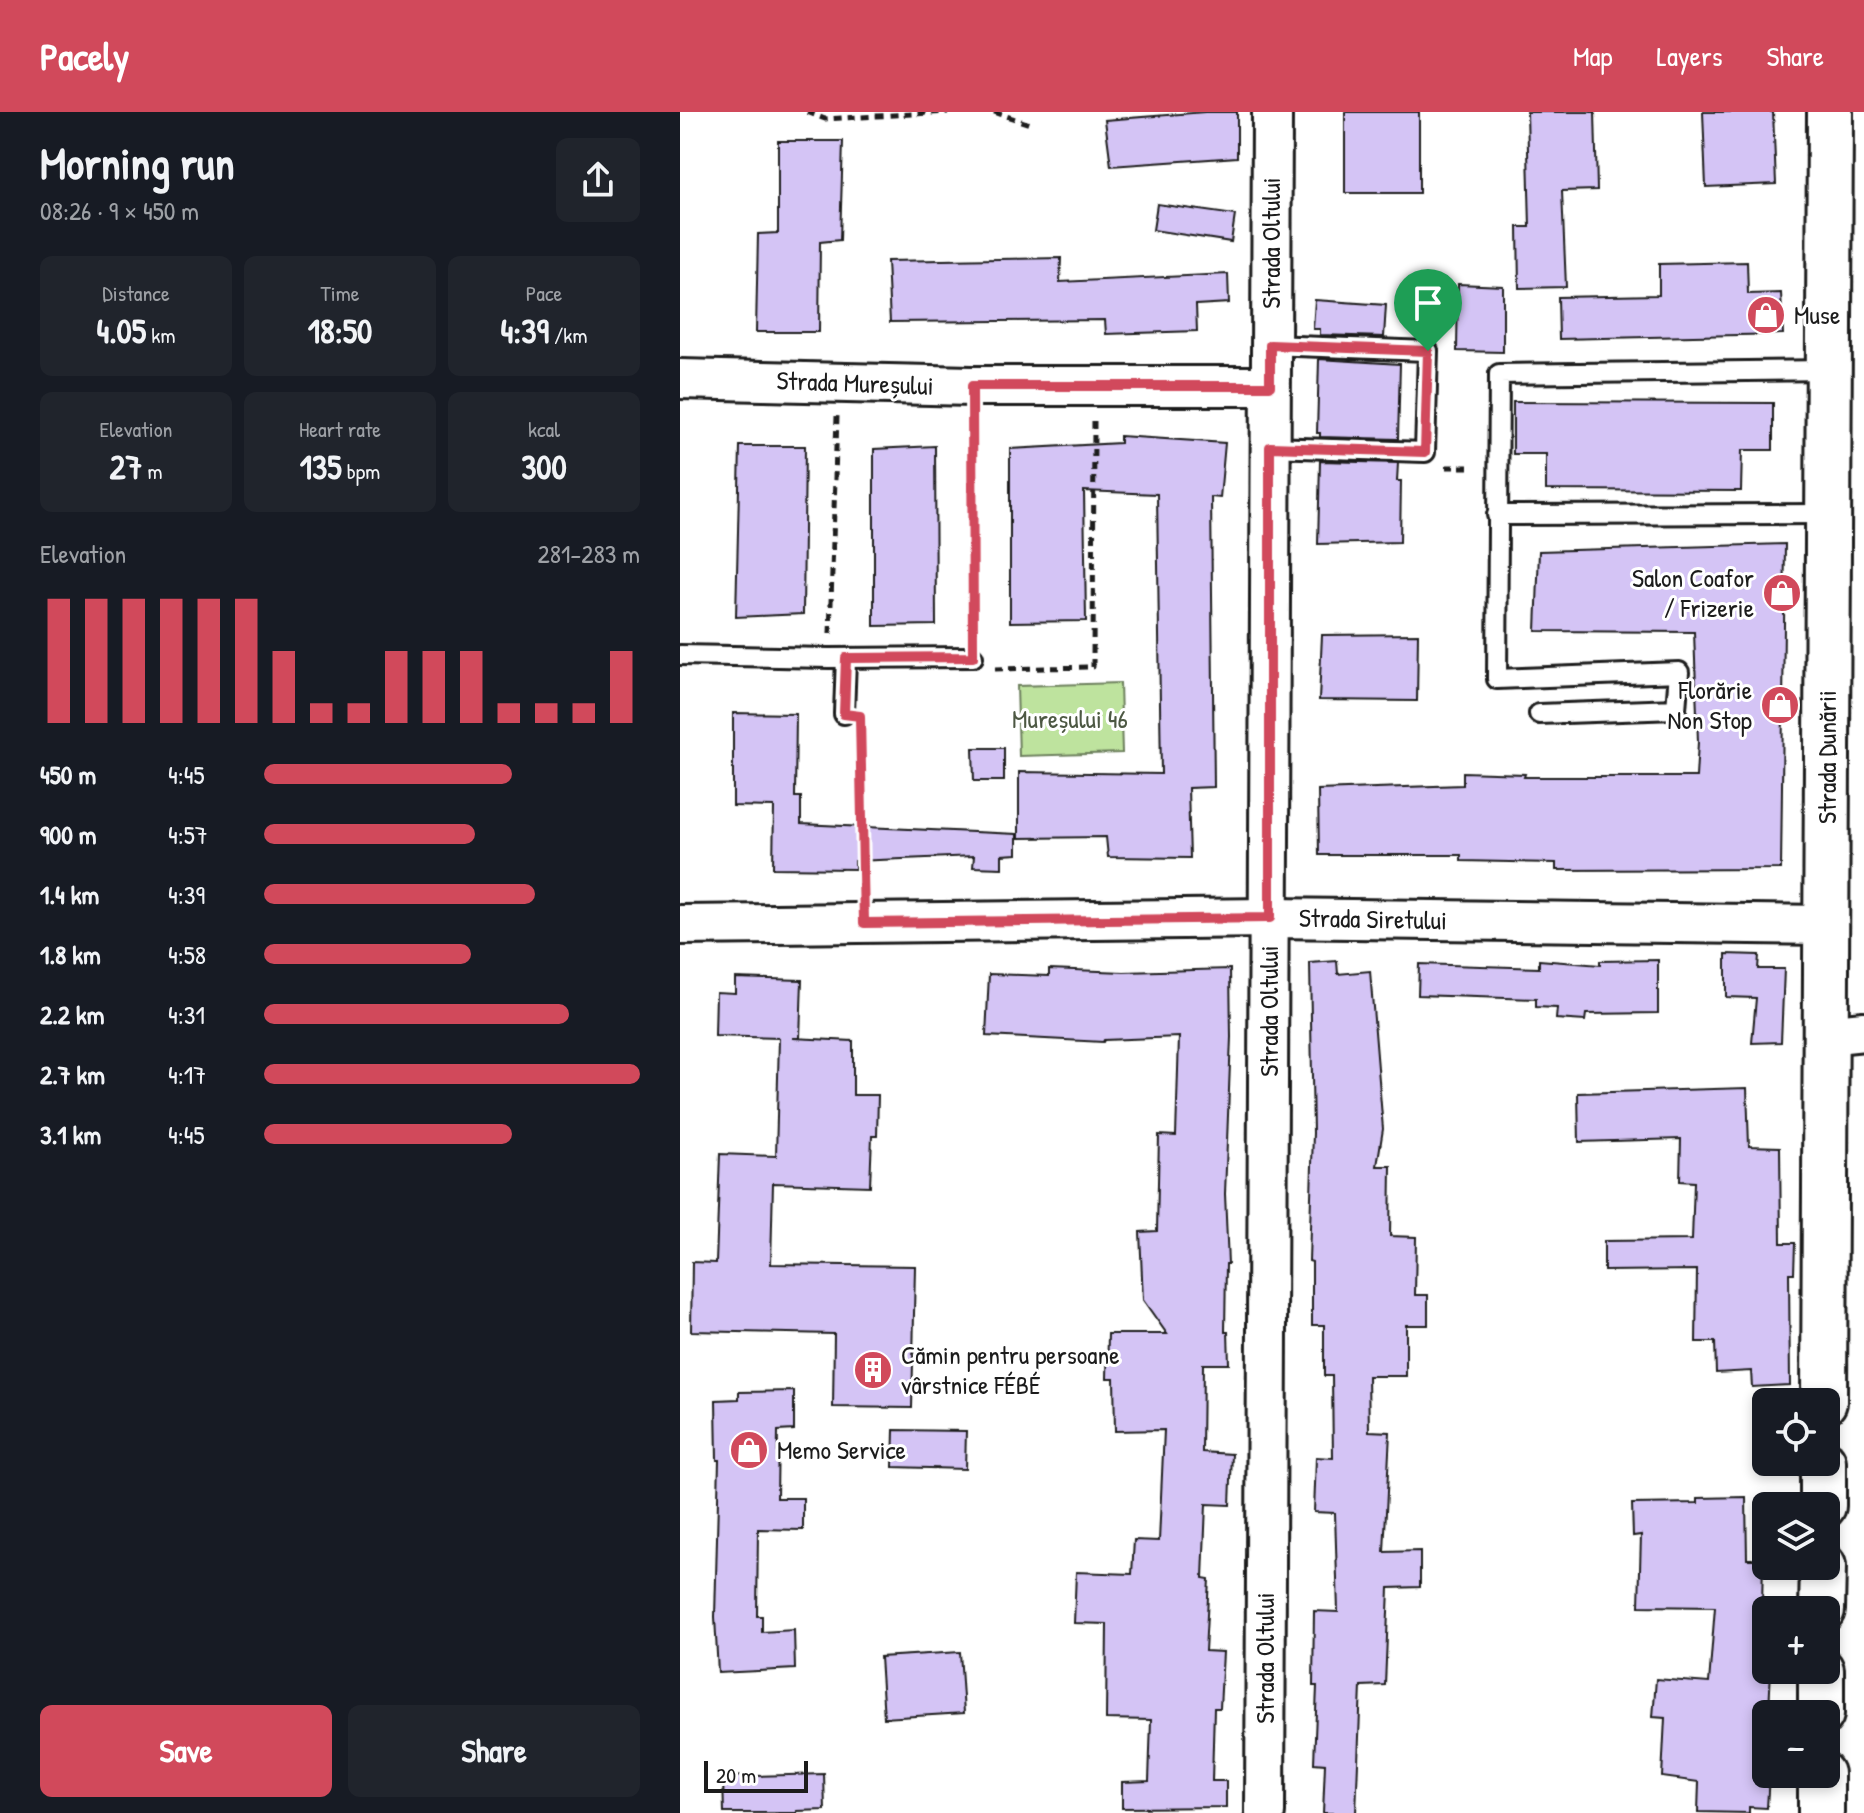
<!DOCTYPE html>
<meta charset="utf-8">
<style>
:root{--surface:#171b24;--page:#20242c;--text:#f1f3f6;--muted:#9ea1a6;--accent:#d1495b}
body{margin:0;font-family:"Patrick Hand",sans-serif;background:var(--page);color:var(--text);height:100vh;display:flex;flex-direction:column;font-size:30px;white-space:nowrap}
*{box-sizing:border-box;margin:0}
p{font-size:26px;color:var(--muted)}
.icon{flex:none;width:44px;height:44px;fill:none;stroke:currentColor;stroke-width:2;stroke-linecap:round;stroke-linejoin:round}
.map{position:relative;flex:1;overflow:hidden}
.side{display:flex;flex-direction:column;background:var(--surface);width:680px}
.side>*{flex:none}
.fabs{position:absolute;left:1072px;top:1276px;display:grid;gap:16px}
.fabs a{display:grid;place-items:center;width:88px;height:88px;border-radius:12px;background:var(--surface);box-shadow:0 4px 12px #0003;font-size:40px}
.scale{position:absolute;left:24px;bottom:20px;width:104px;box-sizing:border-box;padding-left:8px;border:4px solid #1c1c1c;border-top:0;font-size:22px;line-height:28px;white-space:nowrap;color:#1c1c1c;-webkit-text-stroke:6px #fff;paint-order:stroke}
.pin{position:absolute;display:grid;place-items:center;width:68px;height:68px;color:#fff;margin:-82px -34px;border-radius:50% 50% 50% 0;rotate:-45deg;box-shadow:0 0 8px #0007}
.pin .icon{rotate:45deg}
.round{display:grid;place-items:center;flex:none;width:84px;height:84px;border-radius:12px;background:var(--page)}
.head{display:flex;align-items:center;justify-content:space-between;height:136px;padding:0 40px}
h1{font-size:44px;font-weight:700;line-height:60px}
.stats{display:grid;grid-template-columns:repeat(3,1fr);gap:12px;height:136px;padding:8px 40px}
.stats div{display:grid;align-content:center;border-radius:12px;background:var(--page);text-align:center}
.stats b{font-size:34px;font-weight:700}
.stats small{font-size:22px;font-weight:400}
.stats p{font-size:22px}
.chart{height:224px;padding:16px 40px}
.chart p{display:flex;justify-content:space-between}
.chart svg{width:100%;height:144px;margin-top:8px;stroke:var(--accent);stroke-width:6}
.button{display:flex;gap:16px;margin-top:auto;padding:16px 40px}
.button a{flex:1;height:92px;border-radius:12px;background:var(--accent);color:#fff;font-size:32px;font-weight:700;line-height:92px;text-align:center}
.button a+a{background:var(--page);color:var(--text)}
ul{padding:0 40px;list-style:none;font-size:26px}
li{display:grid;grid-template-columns:128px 96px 1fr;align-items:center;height:60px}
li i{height:20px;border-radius:10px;background:var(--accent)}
header{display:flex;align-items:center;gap:48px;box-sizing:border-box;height:112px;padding:0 40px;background:var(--accent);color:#fff}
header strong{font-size:38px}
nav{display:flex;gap:44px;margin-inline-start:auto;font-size:28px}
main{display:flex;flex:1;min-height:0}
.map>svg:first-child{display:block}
.green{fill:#bee39e;stroke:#6d805d;stroke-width:2}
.building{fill:#d4c4f5;stroke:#1c1c1c;stroke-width:2}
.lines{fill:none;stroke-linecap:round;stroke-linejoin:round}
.service-casing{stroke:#1c1c1c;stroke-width:24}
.minor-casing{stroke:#1c1c1c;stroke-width:44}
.tertiary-casing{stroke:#1c1c1c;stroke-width:50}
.path{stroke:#1c1c1c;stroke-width:5;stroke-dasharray:8 6;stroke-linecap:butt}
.service{stroke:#fff;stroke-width:18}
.minor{stroke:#fff;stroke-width:38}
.tertiary{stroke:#fff;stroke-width:44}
.route-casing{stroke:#fff;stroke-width:16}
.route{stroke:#d1495b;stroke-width:10}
.labels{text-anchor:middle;stroke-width:6;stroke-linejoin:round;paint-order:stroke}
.street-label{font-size:26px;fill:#1c1c1c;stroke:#fff}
.poi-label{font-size:26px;fill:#1c1c1c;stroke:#fff;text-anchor:start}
.park-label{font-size:26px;fill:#4d5843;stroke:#fff}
</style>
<header>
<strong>Pacely</strong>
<nav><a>Map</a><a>Layers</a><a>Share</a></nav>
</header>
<main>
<section class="side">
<div class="head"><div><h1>Morning run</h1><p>08:26 · 9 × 450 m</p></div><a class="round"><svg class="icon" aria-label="share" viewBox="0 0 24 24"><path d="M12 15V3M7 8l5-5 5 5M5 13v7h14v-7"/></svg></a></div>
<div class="stats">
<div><p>Distance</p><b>4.05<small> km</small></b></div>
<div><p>Time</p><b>18:50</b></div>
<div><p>Pace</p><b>4:39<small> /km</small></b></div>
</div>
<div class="stats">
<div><p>Elevation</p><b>27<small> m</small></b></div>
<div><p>Heart rate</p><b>135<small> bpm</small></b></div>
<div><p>kcal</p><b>300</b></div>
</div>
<div class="chart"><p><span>Elevation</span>281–283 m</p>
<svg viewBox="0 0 160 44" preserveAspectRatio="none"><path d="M5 44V6M15 44V6M25 44V6M35 44V6M45 44V6M55 44V6M65 44V22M75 44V38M85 44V38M95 44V22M105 44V22M115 44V22M125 44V38M135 44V38M145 44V38M155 44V22"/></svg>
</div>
<ul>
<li><b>450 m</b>4:45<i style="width:66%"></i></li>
<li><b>900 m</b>4:57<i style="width:56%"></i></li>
<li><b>1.4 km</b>4:39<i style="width:72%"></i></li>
<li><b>1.8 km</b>4:58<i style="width:55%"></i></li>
<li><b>2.2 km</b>4:31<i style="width:81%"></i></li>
<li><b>2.7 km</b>4:17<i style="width:100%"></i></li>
<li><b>3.1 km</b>4:45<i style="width:66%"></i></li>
</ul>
<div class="button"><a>Save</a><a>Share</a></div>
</section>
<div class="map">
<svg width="1184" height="1701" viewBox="0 0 1184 1701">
<rect width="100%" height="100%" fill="#fff"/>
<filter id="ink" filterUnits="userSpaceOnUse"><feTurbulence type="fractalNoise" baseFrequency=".0125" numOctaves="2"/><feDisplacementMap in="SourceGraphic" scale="16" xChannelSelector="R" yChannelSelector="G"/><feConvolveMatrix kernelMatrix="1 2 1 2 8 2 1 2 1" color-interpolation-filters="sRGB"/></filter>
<g filter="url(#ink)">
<path class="green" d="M 440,571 L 442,641 L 339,644 L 337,574 Z"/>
<g class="building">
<path d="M 525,0 L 557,0 L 557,45 L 431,54 L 425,8 Z"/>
<rect x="665" y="0" width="74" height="81"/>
<path d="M 847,0 L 915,0 L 917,78 L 882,79 L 886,175 L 839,176 L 838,115 L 850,115 Z"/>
<path d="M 1023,0 L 1093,0 L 1096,72 L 1026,75 Z"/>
<path d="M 98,29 L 163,29 L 160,128 L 140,130 L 139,220 L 76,220 L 78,122 L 98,121 Z"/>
<path d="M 477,92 L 555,103 L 551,130 L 473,118 Z"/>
<path d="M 381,146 L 380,170 L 548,162 L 549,191 L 516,193 L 517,219 L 426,222 L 425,208 L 210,210 L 207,149 Z"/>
<path d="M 1067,150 L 1068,182 L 1101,181 L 1103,222 L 879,227 L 878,185 L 979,183 L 979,152 Z"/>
<path d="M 778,172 L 823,174 L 823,240 L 777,239 Z"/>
<path d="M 635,188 L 706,193 L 704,225 L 640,223 L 640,217 L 633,217 Z"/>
<path d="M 639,247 L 720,252 L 718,327 L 640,325 L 640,321 L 637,321 Z"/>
<path d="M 833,290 L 1093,291 L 1093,338 L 1062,338 L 1061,379 L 866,378 L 866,342 L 833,342 Z"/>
<path d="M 440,324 L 545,331 L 540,386 L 531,385 L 534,675 L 508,676 L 510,746 L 428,745 L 426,725 L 339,726 L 339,660 L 481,662 L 477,382 L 404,379 L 406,509 L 330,510 L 330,337 L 440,331 Z"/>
<path d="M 60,334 L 125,334 L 123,502 L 56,505 Z"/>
<path d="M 255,334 L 256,513 L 194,514 L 194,337 Z"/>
<path d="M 640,349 L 718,351 L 717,369 L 721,369 L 720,430 L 638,432 Z"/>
<path d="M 1105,432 L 1101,757 L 876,758 L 876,751 L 781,749 L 781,743 L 639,743 L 638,678 L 783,673 L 783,660 L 845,662 L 844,665 L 1016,665 L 1018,630 L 1014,520 L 856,519 L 859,439 Z"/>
<path d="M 738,522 L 737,589 L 639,588 L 642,523 Z"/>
<path d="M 53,601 L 116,602 L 115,685 L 121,685 L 121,712 L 337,722 L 337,742 L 322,743 L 322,756 L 293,755 L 294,744 L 175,749 L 175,757 L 93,756 L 94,695 L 53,694 Z"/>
<path d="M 293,636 L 324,636 L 324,669 L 294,669 Z"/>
<path d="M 1046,842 L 1079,843 L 1078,857 L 1104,857 L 1101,930 L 1072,931 L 1076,886 L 1046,885 Z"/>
<path d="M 859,848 L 920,853 L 920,849 L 978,848 L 978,901 L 906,902 L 905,909 L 876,907 L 877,896 L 856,895 L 856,887 L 738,883 L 739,852 L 859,856 Z"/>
<path d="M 657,849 L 658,862 L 690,859 L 703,1017 L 697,1054 L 711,1054 L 710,1124 L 736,1125 L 735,1183 L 748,1183 L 748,1213 L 726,1213 L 726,1264 L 688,1264 L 689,1319 L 710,1320 L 704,1440 L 740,1439 L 740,1475 L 709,1476 L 705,1573 L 681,1574 L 676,1701 L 643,1701 L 645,1652 L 634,1651 L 637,1574 L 633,1574 L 634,1499 L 658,1500 L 655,1401 L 634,1400 L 636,1345 L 653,1346 L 652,1264 L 644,1264 L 644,1213 L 632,1213 L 632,1150 L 629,1149 L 633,1021 L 630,851 Z"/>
<path d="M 369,857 L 444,860 L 550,857 L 551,925 L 545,1082 L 548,1152 L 546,1152 L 545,1220 L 548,1220 L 549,1252 L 523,1252 L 522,1340 L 552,1342 L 550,1393 L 526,1392 L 523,1466 L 529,1467 L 525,1539 L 543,1540 L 540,1596 L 534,1596 L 532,1669 L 546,1669 L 546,1695 L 442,1696 L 442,1670 L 469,1669 L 471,1608 L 426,1607 L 427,1512 L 394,1511 L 396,1460 L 452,1462 L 454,1428 L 479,1429 L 484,1318 L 435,1319 L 434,1266 L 427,1266 L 428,1222 L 487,1222 L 463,1188 L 460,1120 L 477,1119 L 479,1023 L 496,1024 L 499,925 L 424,928 L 423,930 L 306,924 L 309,862 L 369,864 Z"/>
<path d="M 55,866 L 122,868 L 120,926 L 113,926 L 173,929 L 173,983 L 198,983 L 197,1024 L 192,1024 L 190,1074 L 93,1071 L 91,1152 L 235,1154 L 232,1296 L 153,1295 L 154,1222 L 11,1219 L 12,1150 L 36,1151 L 40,1042 L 96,1044 L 99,926 L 35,924 L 36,880 L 55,881 Z"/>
<path d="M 1067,976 L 1069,1034 L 1100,1035 L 1101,1131 L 1115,1131 L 1114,1161 L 1109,1161 L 1110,1273 L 1072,1275 L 1071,1259 L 1036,1261 L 1035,1230 L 1016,1230 L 1017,1158 L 924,1159 L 924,1129 L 1012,1128 L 1014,1070 L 1000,1069 L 1001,1027 L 899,1030 L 898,981 Z"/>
<path d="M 114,1279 L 114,1318 L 98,1319 L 97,1386 L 123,1386 L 123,1418 L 78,1417 L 77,1504 L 82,1504 L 82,1520 L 114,1518 L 115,1557 L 38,1561 L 35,1505 L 39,1348 L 37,1348 L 36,1288 L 59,1287 L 59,1280 Z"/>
<path d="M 214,1318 L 286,1319 L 285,1357 L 213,1355 Z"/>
<path d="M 1066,1385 L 1067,1447 L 1083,1447 L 1081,1544 L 1086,1545 L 1086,1558 L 1091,1558 L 1089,1598 L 1086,1598 L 1086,1662 L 1089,1662 L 1087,1696 L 1069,1695 L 1069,1701 L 1018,1700 L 1019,1670 L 982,1665 L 985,1606 L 973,1605 L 976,1567 L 1029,1571 L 1035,1495 L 959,1494 L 961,1423 L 953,1424 L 952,1392 L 1018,1391 L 1018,1386 Z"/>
<path d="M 280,1540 L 284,1601 L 204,1606 L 200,1545 Z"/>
<path d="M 144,1662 L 145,1698 L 117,1699 L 117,1701 L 44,1701 L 43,1665 Z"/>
</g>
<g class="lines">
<g class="service-casing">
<g id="service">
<path d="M 590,335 L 745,340 L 748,239 L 590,233"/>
<path d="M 817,403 L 1147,402"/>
<path d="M 0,543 L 149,546 L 293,545"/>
<path d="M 164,602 L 166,546"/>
<path d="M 859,602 L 996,597 L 999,560 L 817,567 L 819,262 L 1149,258"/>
</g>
</g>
<g class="minor-casing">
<g id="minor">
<path d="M 0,267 L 292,274 L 590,274"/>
<path d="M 0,813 L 590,806 L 1146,813"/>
<path d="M 1145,923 L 1184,919"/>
<path d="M 585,1701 L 592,0"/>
</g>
</g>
<g class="tertiary-casing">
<g id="tertiary">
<path d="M 1144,1290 L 1150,0"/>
<path d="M 1143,1394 L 1143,1350"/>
<path d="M 1142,1498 L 1143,1454"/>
<path d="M 1141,1602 L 1141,1558"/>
<path d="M 1141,1662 L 1141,1701"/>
</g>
</g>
<g class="path">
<path d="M 127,0 L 145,7 L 268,0"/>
<path d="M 314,0 L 350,12"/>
<path d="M 292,307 L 293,521"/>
<path d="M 766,355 L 792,355"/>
<path d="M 150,522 L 157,304"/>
<path d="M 315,557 L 413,555 L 414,307"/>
<path d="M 181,620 L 183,778"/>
</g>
<use href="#service" class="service"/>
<use href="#minor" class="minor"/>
<use href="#tertiary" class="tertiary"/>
</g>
</g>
<g class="lines" filter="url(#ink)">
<g class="route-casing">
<path id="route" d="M 590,233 L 748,239 L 745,340 L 590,335 L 590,806 L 184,811 L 180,604 L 164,602 L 166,546 L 293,545 L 292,274 L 590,274 Z"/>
</g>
<use href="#route" class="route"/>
</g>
<defs>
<g id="shop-disc" transform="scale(2)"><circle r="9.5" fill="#d1495b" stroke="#fff"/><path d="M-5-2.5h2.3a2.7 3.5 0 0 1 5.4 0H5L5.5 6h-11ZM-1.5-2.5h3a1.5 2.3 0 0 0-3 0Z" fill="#fff"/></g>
<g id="building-disc" transform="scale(2)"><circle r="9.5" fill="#d1495b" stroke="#fff"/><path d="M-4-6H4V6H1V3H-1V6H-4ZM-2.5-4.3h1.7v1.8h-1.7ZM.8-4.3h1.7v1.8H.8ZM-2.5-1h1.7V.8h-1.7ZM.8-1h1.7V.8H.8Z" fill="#fff"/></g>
</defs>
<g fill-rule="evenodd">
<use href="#shop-disc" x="1086" y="203"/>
<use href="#shop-disc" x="1102" y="481"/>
<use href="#shop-disc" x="1100" y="593"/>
<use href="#building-disc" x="193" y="1258"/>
<use href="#shop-disc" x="69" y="1338"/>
</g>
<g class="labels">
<g class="street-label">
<text transform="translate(591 131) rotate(-90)" y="9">Strada Oltului</text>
<text transform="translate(175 271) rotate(2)" y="9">Strada Mureșului</text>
<text transform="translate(1147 645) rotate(-90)" y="9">Strada Dunării</text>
<text transform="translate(693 807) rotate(1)" y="9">Strada Siretului</text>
<text transform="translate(589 899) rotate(-90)" y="9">Strada Oltului</text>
<text transform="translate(585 1546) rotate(-90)" y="9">Strada Oltului</text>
</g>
<g class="poi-label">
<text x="1114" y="212">Muse</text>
<text x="1074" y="475" text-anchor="end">Salon Coafor<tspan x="1074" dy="30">/ Frizerie</tspan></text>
<text x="1072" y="587" text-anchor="end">Florărie<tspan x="1072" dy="30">Non Stop</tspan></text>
<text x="221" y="1252">Cămin pentru persoane<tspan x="221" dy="30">vârstnice FÉBÉ</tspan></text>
<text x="97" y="1347">Memo Service</text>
</g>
<g class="park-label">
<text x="390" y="616">Mureșului 46</text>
</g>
</g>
</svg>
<div class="fabs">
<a><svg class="icon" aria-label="locate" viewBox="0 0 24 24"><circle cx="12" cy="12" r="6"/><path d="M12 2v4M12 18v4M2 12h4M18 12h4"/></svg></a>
<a><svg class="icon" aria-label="layers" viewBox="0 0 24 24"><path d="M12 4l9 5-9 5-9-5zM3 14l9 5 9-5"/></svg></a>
<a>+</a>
<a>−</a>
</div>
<div class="scale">20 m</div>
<div class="pin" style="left:748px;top:239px;background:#1e9e55"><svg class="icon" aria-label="arrive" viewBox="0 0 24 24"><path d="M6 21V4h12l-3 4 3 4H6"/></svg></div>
</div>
</main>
